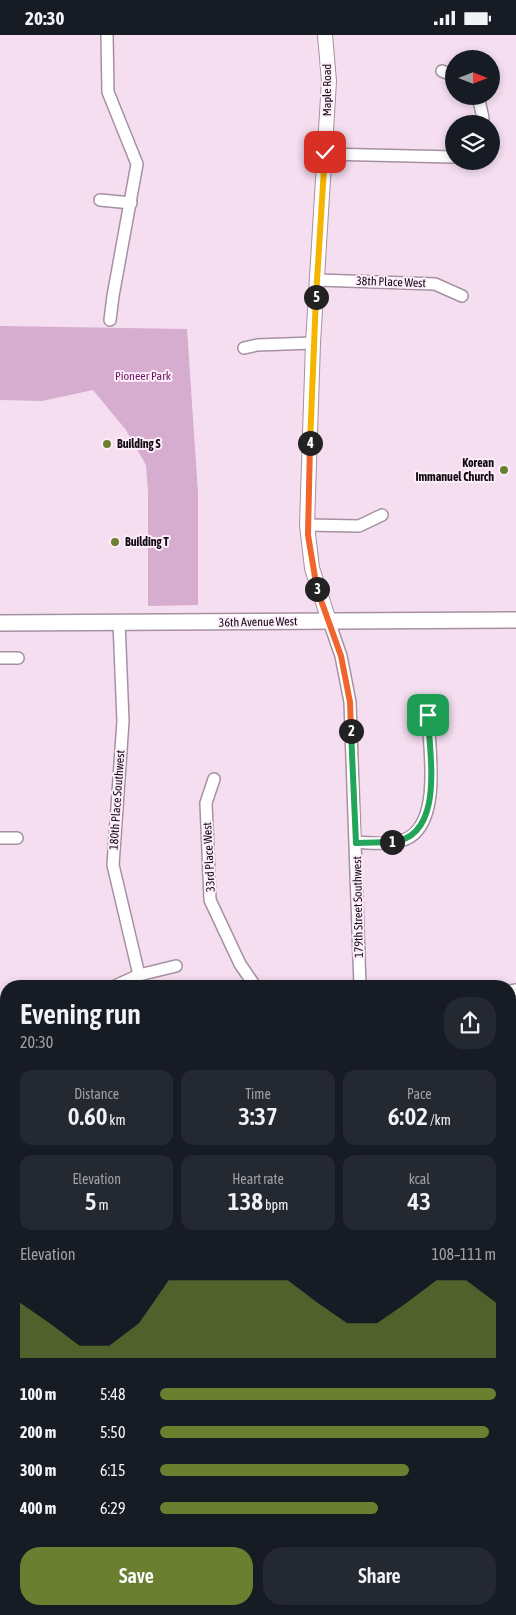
<!DOCTYPE html>
<meta charset="utf-8">
<style>
:root{--surface:#171b24;--page:#242831;--text:#f1f3f6;--muted:#9ea1a6;--accent:#6a7f2f}
body{margin:0;font-family:"Asap Condensed",sans-serif;background:var(--page);color:var(--text);height:100vh;display:flex;flex-direction:column;font-size:19px;white-space:nowrap}
*{box-sizing:border-box;margin:0}
p{font-size:16px;color:var(--muted)}
.icon{flex:none;width:28px;height:28px;fill:none;stroke:currentColor;stroke-width:2;stroke-linecap:round;stroke-linejoin:round}
.map{position:relative;flex:1;overflow:hidden}
.sheet{position:absolute;left:0px;top:945px;width:516px;height:635px;display:flex;flex-direction:column;background:var(--surface);border-radius:20px 20px 0 0;box-shadow:0 2px 8px #0003}
.sheet>*{flex:none}
.needle{width:32px;rotate:90deg}
.buttons{position:absolute;left:445px;top:15px;display:grid;gap:10px}
.buttons a{display:grid;place-items:center;width:55px;height:55px;border-radius:50%;background:var(--surface);box-shadow:0 2px 8px #0003;font-size:25px}
.pin{position:absolute;display:grid;place-items:center;width:42px;height:42px;color:#fff;margin:-21px;border-radius:10px;box-shadow:0 2px 8px #0006}
.km{position:absolute;width:25px;height:25px;margin:-12px;border-radius:50%;background:#222;color:#fff;font-size:14px;line-height:25px;text-align:center}
.round{display:grid;place-items:center;flex:none;width:52px;height:52px;border-radius:20px;background:var(--page)}
.overview{display:flex;align-items:center;justify-content:space-between;height:85px;padding:0 20px}
h1{font-size:28px;font-weight:600;line-height:38px}
.metrics{display:grid;grid-template-columns:repeat(3,1fr);gap:8px;height:85px;padding:5px 20px}
.metrics div{display:grid;align-content:center;border-radius:12px;background:var(--page);text-align:center}
.metrics b{font-size:25px;font-weight:600}
.metrics small{font-size:14px;font-weight:400}
.metrics p{font-size:14px}
.chart{height:140px;padding:10px 20px}
.chart p{display:flex;justify-content:space-between}
.chart svg{width:100%;height:90px;margin-top:5px;fill:var(--accent);opacity:.7}
.cta{display:flex;gap:10px;margin-top:auto;padding:10px 20px}
.cta a{flex:1;height:58px;border-radius:20px;background:var(--accent);color:#fff;font-size:20px;font-weight:600;line-height:58px;text-align:center}
.cta a+a{background:var(--page);color:var(--text)}
ul{padding:0 20px;list-style:none;font-size:16px}
li{display:grid;grid-template-columns:80px 60px 1fr;align-items:center;height:38px}
li i{height:12px;border-radius:6px;background:var(--accent)}
.status{display:flex;justify-content:space-between;align-items:center;height:35px;padding:0 25px;background:var(--surface);direction:ltr}
.status svg{height:14px;fill:currentColor}
.map>svg:first-child{display:block}
.green{fill:#d6accf}
.forest{fill:#db96d0}
.lines{fill:none;stroke-linecap:round;stroke-linejoin:round}
.minor-casing{stroke:#a691a2;stroke-width:14}
.tertiary-casing{stroke:#a691a2;stroke-width:16}
.secondary-casing{stroke:#a691a2;stroke-width:18}
.primary-casing{stroke:#a691a2;stroke-width:20}
.minor{stroke:#fff;stroke-width:11}
.tertiary{stroke:#fff;stroke-width:14}
.secondary{stroke:#fff;stroke-width:15}
.primary{stroke:#fff;stroke-width:18}
.split-1-casing{stroke:#fff;stroke-width:10}
.split-2-casing{stroke:#fff;stroke-width:10}
.split-3-casing{stroke:#fff;stroke-width:10}
.split-4-casing{stroke:#fff;stroke-width:10}
.split-5-casing{stroke:#fff;stroke-width:10}
.split-6-casing{stroke:#fff;stroke-width:10}
.split-1{stroke:#22a559;stroke-width:6}
.split-2{stroke:#22a559;stroke-width:6}
.split-3{stroke:#f0652b;stroke-width:6}
.split-4{stroke:#f0652b;stroke-width:6}
.split-5{stroke:#f5b400;stroke-width:6}
.split-6{stroke:#f5b400;stroke-width:6}
.poi-dot{fill:#6a7f2f;stroke:#feedfb;stroke-width:2}
.labels{text-anchor:middle;stroke-width:4;stroke-linejoin:round;paint-order:stroke}
.street-label{font-size:12px;fill:#110a10;stroke:#feedfb}
.park-label{font-size:12px;fill:#691861;stroke:#feedfb}
.poi-label{font-size:12px;font-weight:bold;fill:#110a10;stroke:#feedfb;text-anchor:start}
</style>
<div class="status"><b>20:30</b><svg viewBox="0 0 49 12"><path d="M0 12V9h3v3zM5 12V6h3v6zM10 12V3h3v9zM15 12V0h3v12zM26 1h20v11H26zM47 4h2v5h-2z"/></svg></div>
<div class="map">
<svg width="516" height="1580" viewBox="0 0 516 1580">
<rect width="100%" height="100%" fill="#f4def0"/>
<path class="green" d="M 0,291 L 187,294 L 198,458 L 198,570 L 148,571 L 148,456 L 146,430 L 126,395 L 93,355 L 42,366 L 0,365 Z"/>
<path class="forest" d="M 0,1165 L 6,1167 L 6,1216 L 0,1214 Z"/>
<g class="lines">
<g class="minor-casing">
<g id="minor">
<path d="M 107,0 L 108,57 L 137,129 L 113,261 L 110,285"/>
<path d="M 442,36 L 454,41"/>
<path d="M 478,61 L 483,83 L 481,89"/>
<path d="M 325,119 L 454,122"/>
<path d="M 100,165 L 131,168"/>
<path d="M 318,245 L 435,249 L 462,261"/>
<path d="M 244,313 L 257,310 L 313,308"/>
<path d="M 307,490 L 359,491 L 382,480"/>
<path d="M 329,586 L 341,621 L 350,667 L 360,951"/>
<path d="M 119,587 L 123,686 L 113,830 L 139,940"/>
<path d="M 0,623 L 18,623"/>
<path d="M 214,744 L 206,768 L 210,865 L 240,929 L 255,951"/>
<path d="M 0,803 L 17,803"/>
<path d="M 356,807 C 372,808 395,811 410,802 C 441,782 429,713 428,680"/>
<path d="M 115,951 L 139,940 L 176,931"/>
<path d="M 510,956 L 516,955"/>
<path d="M 0,968 L 6,967"/>
<path d="M 0,1148 L 6,1148"/>
<path d="M 515,1179 L 516,1179"/>
<path d="M 510,1494 L 516,1493"/>
<path d="M 244,1580 L 249,1574"/>
</g>
</g>
<g class="tertiary-casing">
<g id="tertiary">
<path d="M 325,0 L 329,46 L 313,308 L 307,490 L 312,533 L 329,586"/>
<path d="M 0,1233 L 6,1234"/>
<path d="M 194,1574 L 196,1580"/>
</g>
</g>
<g class="secondary-casing">
<path id="secondary" d="M 0,588 L 516,585"/>
</g>
<g class="primary-casing">
<g id="primary">
<path d="M 510,1547 L 516,1546"/>
<path d="M 404,1580 L 416,1574"/>
</g>
</g>
<use href="#minor" class="minor"/>
<use href="#tertiary" class="tertiary"/>
<use href="#secondary" class="secondary"/>
<use href="#primary" class="primary"/>
</g>
<g class="lines">
<g class="split-1-casing">
<path id="split-1" d="M 392,807 C 446,802 429,718 428,680"/>
</g>
<g class="split-2-casing">
<path id="split-2" d="M 351,696 L 356,808 L 392,807"/>
</g>
<g class="split-3-casing">
<path id="split-3" d="M 317,554 L 341,621 L 350,667 L 351,696"/>
</g>
<g class="split-4-casing">
<path id="split-4" d="M 310,408 L 308,500 L 317,554"/>
</g>
<g class="split-5-casing">
<path id="split-5" d="M 310,408 L 316,262"/>
</g>
<g class="split-6-casing">
<path id="split-6" d="M 316,262 L 325,117"/>
</g>
<use href="#split-1" class="split-1"/>
<use href="#split-2" class="split-2"/>
<use href="#split-3" class="split-3"/>
<use href="#split-4" class="split-4"/>
<use href="#split-5" class="split-5"/>
<use href="#split-6" class="split-6"/>
</g>
<g class="poi-dot">
<circle cx="107" cy="409" r="5"/>
<circle cx="504" cy="435" r="5"/>
<circle cx="115" cy="507" r="5"/>
</g>
<g class="labels">
<g class="street-label">
<text transform="translate(327 55) rotate(-90)" y="4">Maple Road</text>
<text transform="translate(391 247) rotate(2)" y="4">38th Place West</text>
<text transform="translate(258 587) rotate(-1)" y="4">36th Avenue West</text>
<text transform="translate(117 765) rotate(-86)" y="4">180th Place Southwest</text>
<text transform="translate(209 822) rotate(-93)" y="4">33rd Place West</text>
<text transform="translate(358 872) rotate(-91)" y="4">179th Street Southwest</text>
</g>
<g class="park-label">
<text x="143" y="345">Pioneer Park</text>
</g>
<g class="poi-label">
<text x="117" y="413">Building S</text>
<text x="494" y="432" text-anchor="end">Korean<tspan x="494" dy="14">Immanuel Church</tspan></text>
<text x="125" y="511">Building T</text>
</g>
</g>
</svg>
<div class="buttons">
<a><svg class="needle" viewBox="-14 -14 28 28"><path d="M0-13l5 13h-10z" fill="#e53935"/><path d="M0 13l5-13h-10z" fill="#9ea1a6"/></svg></a>
<a><svg class="icon" aria-label="layers" viewBox="0 0 24 24"><path d="M12 4l9 5-9 5-9-5zM3 14l9 5 9-5"/></svg></a>
</div>
<div class="pin" style="left:428px;top:680px;background:#1e9e55"><svg class="icon" aria-label="arrive" viewBox="0 0 24 24"><path d="M6 21V4h12l-3 4 3 4H6"/></svg></div>
<div class="pin" style="left:325px;top:117px;background:#d93025"><svg class="icon" aria-label="check" viewBox="0 0 24 24"><path d="M5 12l5 5 9-10"/></svg></div>
<b class="km" style="left:392px;top:807px">1</b>
<b class="km" style="left:351px;top:696px">2</b>
<b class="km" style="left:317px;top:554px">3</b>
<b class="km" style="left:310px;top:408px">4</b>
<b class="km" style="left:316px;top:262px">5</b>
<section class="sheet">
<div class="overview"><div><h1>Evening run</h1><p>20:30</p></div><a class="round"><svg class="icon" aria-label="share" viewBox="0 0 24 24"><path d="M12 15V3M7 8l5-5 5 5M5 13v7h14v-7"/></svg></a></div>
<div class="metrics">
<div><p>Distance</p><b>0.60<small> km</small></b></div>
<div><p>Time</p><b>3:37</b></div>
<div><p>Pace</p><b>6:02<small> /km</small></b></div>
</div>
<div class="metrics">
<div><p>Elevation</p><b>5<small> m</small></b></div>
<div><p>Heart rate</p><b>138<small> bpm</small></b></div>
<div><p>kcal</p><b>43</b></div>
</div>
<div class="chart"><p><span>Elevation</span>108–111 m</p>
<svg viewBox="0 0 160 44" preserveAspectRatio="none"><path d="M0 44V17L10 27L20 38L30 38L40 27L50 6L60 6L70 6L80 6L90 6L100 17L110 27L120 27L130 17L140 6L150 6L160 17V44z"/></svg>
</div>
<ul>
<li><b>100 m</b>5:48<i style="width:100%"></i></li>
<li><b>200 m</b>5:50<i style="width:98%"></i></li>
<li><b>300 m</b>6:15<i style="width:74%"></i></li>
<li><b>400 m</b>6:29<i style="width:65%"></i></li>
</ul>
<div class="cta"><a>Save</a><a>Share</a></div>
</section>
</div>
